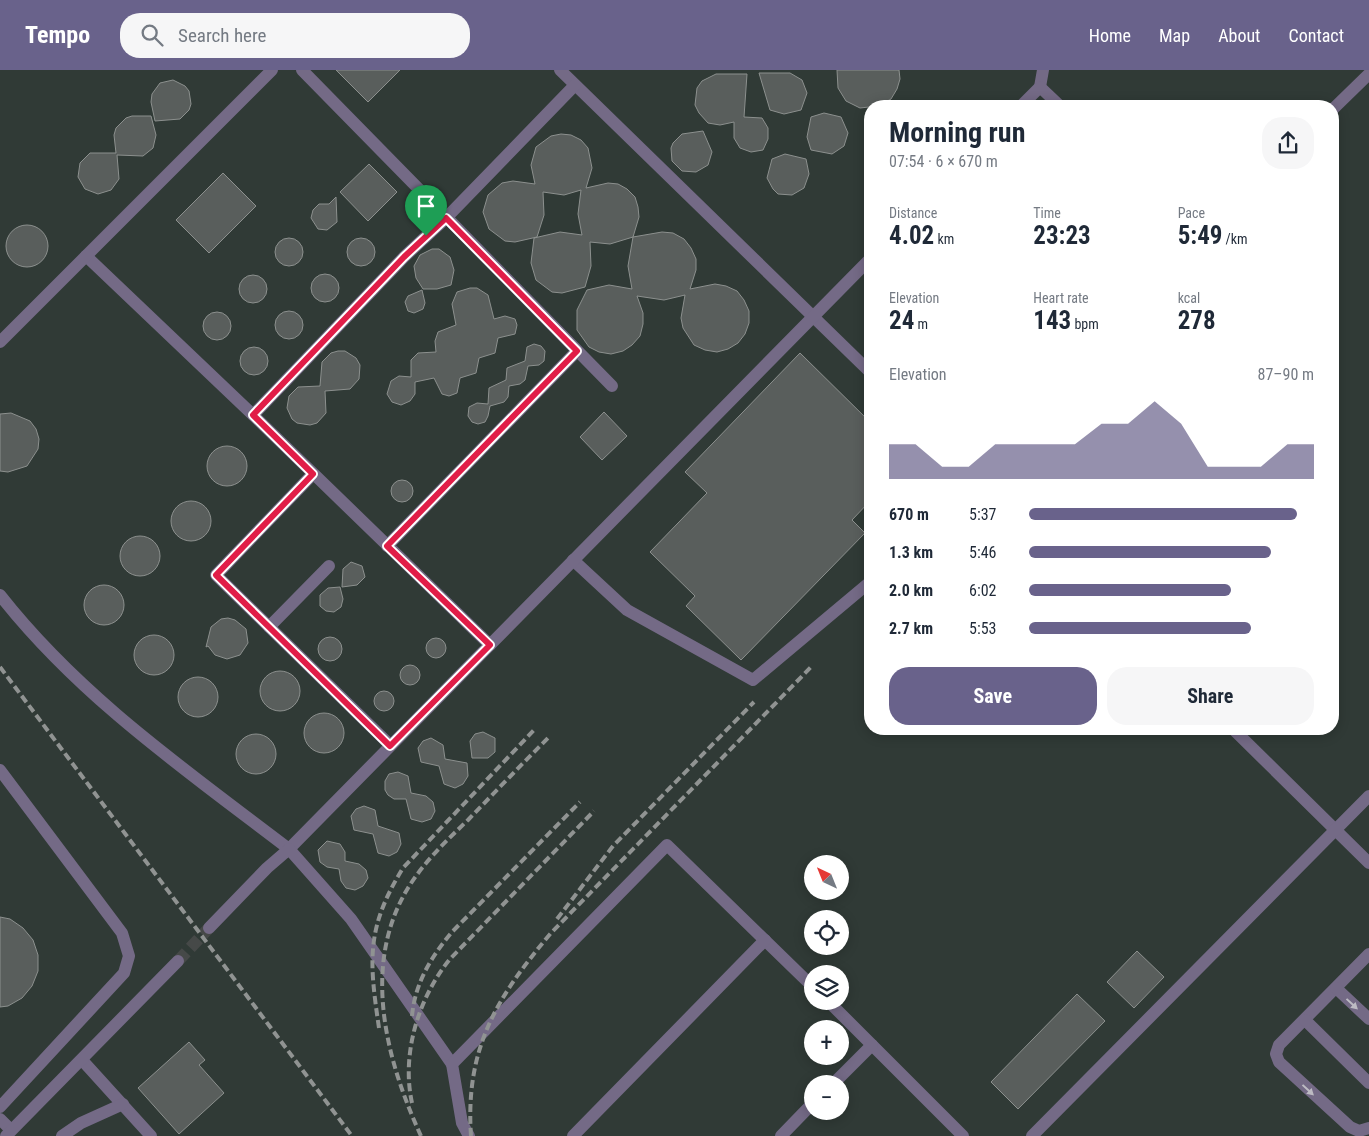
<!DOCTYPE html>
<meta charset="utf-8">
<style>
:root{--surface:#fff;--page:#f6f6f7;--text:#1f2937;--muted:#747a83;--accent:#69628b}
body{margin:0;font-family:"Roboto Condensed",sans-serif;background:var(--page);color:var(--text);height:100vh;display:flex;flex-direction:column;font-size:19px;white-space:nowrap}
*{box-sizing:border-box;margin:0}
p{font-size:16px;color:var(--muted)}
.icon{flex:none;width:28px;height:28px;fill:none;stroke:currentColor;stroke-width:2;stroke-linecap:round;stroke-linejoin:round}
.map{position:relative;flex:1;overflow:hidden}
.panel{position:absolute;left:864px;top:30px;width:475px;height:635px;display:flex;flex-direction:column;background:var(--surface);border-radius:20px;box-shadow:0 2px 12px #0003}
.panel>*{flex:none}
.needle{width:32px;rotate:317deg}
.controls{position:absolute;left:804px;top:785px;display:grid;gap:10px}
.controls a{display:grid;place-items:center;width:45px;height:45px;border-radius:50%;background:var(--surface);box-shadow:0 2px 12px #0003;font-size:25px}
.pin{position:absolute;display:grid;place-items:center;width:42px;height:42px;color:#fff;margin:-51px -21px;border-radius:50% 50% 50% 0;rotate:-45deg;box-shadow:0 0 5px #0007}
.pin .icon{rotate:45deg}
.round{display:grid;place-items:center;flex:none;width:52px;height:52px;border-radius:20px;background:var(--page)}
.head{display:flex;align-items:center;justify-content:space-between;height:85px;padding:0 25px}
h1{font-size:28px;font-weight:700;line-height:38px}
.stats{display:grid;grid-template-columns:repeat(3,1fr);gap:8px;height:85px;padding:5px 25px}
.stats div{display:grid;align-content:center}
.stats b{font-size:25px;font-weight:700}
.stats small{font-size:14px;font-weight:400}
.stats p{font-size:14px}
.chart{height:140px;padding:10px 25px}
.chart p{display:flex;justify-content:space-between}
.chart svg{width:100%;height:90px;margin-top:5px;fill:var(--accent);opacity:.7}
.button{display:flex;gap:10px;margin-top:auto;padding:10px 25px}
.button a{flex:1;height:58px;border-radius:20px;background:var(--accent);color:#fff;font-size:20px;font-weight:700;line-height:58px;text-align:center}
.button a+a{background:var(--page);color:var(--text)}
ul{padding:0 25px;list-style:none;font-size:16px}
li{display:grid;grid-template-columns:80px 60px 1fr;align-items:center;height:38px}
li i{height:12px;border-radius:6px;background:var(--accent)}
header{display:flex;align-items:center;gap:30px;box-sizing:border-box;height:70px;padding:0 25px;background:var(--accent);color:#fff}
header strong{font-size:24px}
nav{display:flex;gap:28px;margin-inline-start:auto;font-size:18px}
.search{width:350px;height:45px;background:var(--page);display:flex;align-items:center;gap:12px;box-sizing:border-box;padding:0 18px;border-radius:20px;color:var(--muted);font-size:19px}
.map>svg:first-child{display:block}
.built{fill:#303a36;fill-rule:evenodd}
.building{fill:#595e5c;stroke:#8c908e}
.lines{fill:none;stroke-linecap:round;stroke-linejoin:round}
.minor-tunnel{stroke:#464948;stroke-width:12;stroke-dasharray:12 6;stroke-linecap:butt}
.minor{stroke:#746a86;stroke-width:12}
.rail{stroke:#909392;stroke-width:4;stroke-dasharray:8 4;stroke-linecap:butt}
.oneway{fill:#bdbbc3}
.route-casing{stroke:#fff;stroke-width:10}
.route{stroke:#e11d48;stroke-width:6}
</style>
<header>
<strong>Tempo</strong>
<div class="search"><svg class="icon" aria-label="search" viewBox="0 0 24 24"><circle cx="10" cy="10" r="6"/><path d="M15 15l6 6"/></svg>Search here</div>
<nav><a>Home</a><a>Map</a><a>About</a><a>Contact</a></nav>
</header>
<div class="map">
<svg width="1369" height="1066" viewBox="0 0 1369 1066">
<rect width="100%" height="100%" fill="#2b2f2e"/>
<path class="built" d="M 0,0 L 1369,0 L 1369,1066 L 0,1066 ZM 870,36 L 1332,36 L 1332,659 L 870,659 ZM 812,794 L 840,794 L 840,821 L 812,821 ZM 812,849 L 840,849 L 840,876 L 812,876 ZM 812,904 L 840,904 L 840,931 L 812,931 ZM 812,959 L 840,959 L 840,986 L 812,986 ZM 812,1014 L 840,1014 L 840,1041 L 812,1041 Z"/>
<g class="building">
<path d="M 336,0 L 400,0 L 368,32 Z"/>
<path d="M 837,0 L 899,0 L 900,9 L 897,19 L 891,29 L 878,36 L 860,38 L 846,31 L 838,18 Z"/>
<path d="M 759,3 L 790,3 L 802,10 L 807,23 L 801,40 L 784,44 L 770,40 Z"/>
<path d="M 716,4 L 747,4 L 744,47 L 762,48 L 768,58 L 768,69 L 763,80 L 751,82 L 740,78 L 734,68 L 734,52 L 720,55 L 708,53 L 699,43 L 695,35 L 697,18 L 702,11 Z"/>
<path d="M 173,10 L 185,16 L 189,21 L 191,34 L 189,40 L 180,49 L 155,51 L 151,32 L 152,24 L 160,13 Z"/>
<path d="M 824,43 L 841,47 L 848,63 L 844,76 L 832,84 L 811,80 L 807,67 L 811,47 Z"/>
<path d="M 132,46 L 151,46 L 156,65 L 153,78 L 143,86 L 117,85 L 119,109 L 111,120 L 98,124 L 85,119 L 78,107 L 80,93 L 90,83 L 116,83 L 114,65 L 116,58 L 126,48 Z"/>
<path d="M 703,61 L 712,82 L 708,95 L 696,102 L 682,101 L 672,91 L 671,78 L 673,73 L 682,64 Z"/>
<path d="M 561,64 L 571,65 L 581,70 L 588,78 L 592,98 L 586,118 L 608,113 L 618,114 L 627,119 L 635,127 L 638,137 L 639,147 L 633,167 L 662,162 L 673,163 L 684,169 L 691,178 L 696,189 L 696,200 L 690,219 L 715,214 L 726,216 L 737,221 L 744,230 L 749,241 L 749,253 L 745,264 L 738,273 L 728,279 L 717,282 L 705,280 L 694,275 L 683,258 L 681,248 L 685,225 L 664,230 L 637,226 L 643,243 L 643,254 L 640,266 L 632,275 L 623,281 L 611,284 L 599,282 L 589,277 L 577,260 L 577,240 L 587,220 L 609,215 L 632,219 L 628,196 L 633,167 L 610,174 L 590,172 L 591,196 L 585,217 L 562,223 L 552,222 L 536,210 L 531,193 L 534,168 L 560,162 L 582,165 L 578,144 L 581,120 L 564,125 L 543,122 L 544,145 L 537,167 L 515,172 L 505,171 L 489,159 L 483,142 L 488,125 L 502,113 L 513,111 L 535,114 L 531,95 L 536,77 L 551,66 Z"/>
<path d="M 785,84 L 806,89 L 809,104 L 804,118 L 792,125 L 778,124 L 773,119 L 767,108 L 772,89 Z"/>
<path d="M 369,94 L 397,122 L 368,151 L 340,122 Z"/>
<path d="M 223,103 L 256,136 L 209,183 L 176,150 Z"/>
<path d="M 336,127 L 337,152 L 327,160 L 318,159 L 311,148 L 313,140 L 319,134 L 329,134 Z"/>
<circle cx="27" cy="176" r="21"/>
<circle cx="289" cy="182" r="14"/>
<circle cx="361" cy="182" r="14"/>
<path d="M 432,179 L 439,179 L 450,187 L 454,200 L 451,215 L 437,219 L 423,219 L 416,208 L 414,196 L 420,185 Z"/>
<circle cx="325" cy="218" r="14"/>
<circle cx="253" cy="219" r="14"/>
<path d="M 470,218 L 477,218 L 488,225 L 494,249 L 505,246 L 515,249 L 517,255 L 515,264 L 498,268 L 495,283 L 479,288 L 476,303 L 460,308 L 457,323 L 449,326 L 442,324 L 434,308 L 415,312 L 415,324 L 410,331 L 401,335 L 392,332 L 387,324 L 391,311 L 399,306 L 411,307 L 411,290 L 418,283 L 436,282 L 435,271 L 438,262 L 456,255 L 452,234 L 457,222 Z"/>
<path d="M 422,220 L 425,233 L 423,239 L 414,243 L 408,241 L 405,232 L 408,226 Z"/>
<circle cx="289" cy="255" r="14"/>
<circle cx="217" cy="256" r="14"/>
<path d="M 534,274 L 541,276 L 545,281 L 544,291 L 539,295 L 528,296 L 525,310 L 520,314 L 509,316 L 508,327 L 504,332 L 490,336 L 488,346 L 485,352 L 478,354 L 472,352 L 468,346 L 469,337 L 477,333 L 488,334 L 489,318 L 506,310 L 507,298 L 525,291 L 527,277 Z"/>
<circle cx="254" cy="291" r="14"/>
<path d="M 338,281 L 345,281 L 356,288 L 360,295 L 359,309 L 350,319 L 325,321 L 326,343 L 317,353 L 310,355 L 297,353 L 292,349 L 287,338 L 289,326 L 298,317 L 320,316 L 322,292 L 331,283 Z"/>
<path d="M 800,283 L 870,352 L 870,431 L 852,450 L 865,463 L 741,590 L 686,536 L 695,526 L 650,482 L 707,423 L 685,402 Z"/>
<path d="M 604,342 L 627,366 L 602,390 L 580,367 Z"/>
<path d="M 11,343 L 30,351 L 36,359 L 39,369 L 38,379 L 27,396 L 8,402 L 0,401 L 0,344 Z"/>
<circle cx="227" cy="396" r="20"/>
<circle cx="402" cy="421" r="11"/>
<circle cx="191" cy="451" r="20"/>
<circle cx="140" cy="486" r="20"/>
<path d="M 351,492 L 362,496 L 365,507 L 357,515 L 342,517 L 343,499 Z"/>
<circle cx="104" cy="535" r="20"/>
<path d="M 340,517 L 343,529 L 341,537 L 334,542 L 326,541 L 320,536 L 320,525 L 328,518 Z"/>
<path d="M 228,548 L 235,550 L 246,559 L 248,573 L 240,585 L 227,589 L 215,585 L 208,576 L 206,577 L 211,557 L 221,549 Z"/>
<circle cx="154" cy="585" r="20"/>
<circle cx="330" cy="579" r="12"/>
<circle cx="436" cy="578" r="10"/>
<circle cx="410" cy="605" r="10"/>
<circle cx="280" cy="621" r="20"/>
<circle cx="198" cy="627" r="20"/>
<circle cx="384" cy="631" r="10"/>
<circle cx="324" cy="663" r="20"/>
<path d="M 483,662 L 495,668 L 495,682 L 488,688 L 472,688 L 470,671 L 475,664 Z"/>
<circle cx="256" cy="684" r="20"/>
<path d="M 431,668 L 443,675 L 445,689 L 467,693 L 468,706 L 463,714 L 455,718 L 444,714 L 439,696 L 421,692 L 418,678 L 423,671 Z"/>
<path d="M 398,702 L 408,706 L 411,723 L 426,726 L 433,732 L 435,741 L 431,749 L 422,752 L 411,749 L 406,729 L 394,729 L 388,725 L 385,720 L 385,711 L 389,704 Z"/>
<path d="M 364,736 L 375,740 L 378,756 L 399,763 L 401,774 L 397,782 L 389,786 L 378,783 L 373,764 L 354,760 L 351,746 L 356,739 Z"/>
<path d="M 327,771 L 340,774 L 345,782 L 345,791 L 359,794 L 366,800 L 368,808 L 363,816 L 355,820 L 346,818 L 341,811 L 339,799 L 327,797 L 320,792 L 318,780 Z"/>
<path d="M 0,847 L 10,849 L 23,858 L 33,870 L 38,885 L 38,901 L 32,916 L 22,928 L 8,936 L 0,937 Z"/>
<path d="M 1137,881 L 1164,907 L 1134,938 L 1107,912 Z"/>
<path d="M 1077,924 L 1105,951 L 1018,1039 L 991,1012 Z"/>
<path d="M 189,972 L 205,990 L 199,995 L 224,1023 L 179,1064 L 138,1018 Z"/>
</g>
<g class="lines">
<path class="minor-tunnel" d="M 178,891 L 209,858"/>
<g class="minor">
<path d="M 302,0 L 612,316"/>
<path d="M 560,0 L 870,302"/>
<path d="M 1040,17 L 1043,0"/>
<path d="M 1021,36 L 1040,17 L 1060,36"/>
<path d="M 1332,40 L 1369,4"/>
<path d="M 86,186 L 253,345"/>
<path d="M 0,272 L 272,0"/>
<path d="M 313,404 L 216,505 L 390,675"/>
<path d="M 387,476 L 577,281"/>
<path d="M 573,490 L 627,540 L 753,610 L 870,512"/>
<path d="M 0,525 C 80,627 187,701 289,779 L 870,189"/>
<path d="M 269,557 L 329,496"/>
<path d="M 490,575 L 253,345 L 404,187 L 446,148 L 575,15"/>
<path d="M 1233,659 L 1369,793"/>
<path d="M 0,700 L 122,863 L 129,886 L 124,903 L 0,1037"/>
<path d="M 209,858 L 267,798 L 289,779 L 351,849 L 452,994"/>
<path d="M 1369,884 L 1279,975 L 1276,984 L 1279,992 L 1350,1057 L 1359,1061 L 1369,1058"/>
<path d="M 1336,918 L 1369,949"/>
<path d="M 828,931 L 963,1066"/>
<path d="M 1305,950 L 1369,1013"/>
<path d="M 82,990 L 151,1066"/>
<path d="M 833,1014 L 872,975"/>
<path d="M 0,1049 L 11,1060"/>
<path d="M 6,1066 L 178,891"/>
<path d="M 62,1066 L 81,1053 L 123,1034"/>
<path d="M 469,1066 L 462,1053 L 452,994 L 667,775 L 812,916"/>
<path d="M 573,1066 L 765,870"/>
<path d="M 781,1066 L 812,1034"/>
<path d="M 1032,1066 L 1369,726"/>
</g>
<g class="rail">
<path d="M 0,597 L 352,1066"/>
<path d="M 557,849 L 613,776 L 754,632"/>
<path d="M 412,946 C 415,913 431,887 452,862 L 580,732"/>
<path d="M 379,958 C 369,890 366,858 403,798 L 534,660"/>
<path d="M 412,1033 C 401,983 419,927 450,889 L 594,741"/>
<path d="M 421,1066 C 386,990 361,895 408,818 C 424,792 446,771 468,750 C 494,723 521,695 548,668"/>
<path d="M 471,1066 C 465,978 497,927 551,863 L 812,596"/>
</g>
</g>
<defs><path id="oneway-solid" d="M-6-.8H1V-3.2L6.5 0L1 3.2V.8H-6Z" transform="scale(1.25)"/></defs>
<g class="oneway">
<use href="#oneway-solid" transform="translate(1352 934) rotate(43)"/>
<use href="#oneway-solid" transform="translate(1308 1020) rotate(43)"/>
</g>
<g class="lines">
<g class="route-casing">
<path id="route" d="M 446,148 L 577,281 L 387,476 L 490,575 L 390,676 L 216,505 L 313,404 L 253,345 L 404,187 Z"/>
</g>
<use href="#route" class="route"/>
</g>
</svg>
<div class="controls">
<a><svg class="needle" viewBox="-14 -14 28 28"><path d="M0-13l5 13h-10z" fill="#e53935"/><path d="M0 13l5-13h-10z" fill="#747a83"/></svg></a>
<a><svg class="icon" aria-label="locate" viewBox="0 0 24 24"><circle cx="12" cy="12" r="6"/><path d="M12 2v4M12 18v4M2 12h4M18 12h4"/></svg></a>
<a><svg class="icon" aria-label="layers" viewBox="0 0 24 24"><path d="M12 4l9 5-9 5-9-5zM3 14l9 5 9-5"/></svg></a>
<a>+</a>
<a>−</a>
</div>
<div class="pin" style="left:426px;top:166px;background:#1e9e55"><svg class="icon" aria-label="arrive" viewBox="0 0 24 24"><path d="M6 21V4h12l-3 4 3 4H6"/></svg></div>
<section class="panel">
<div class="head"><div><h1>Morning run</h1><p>07:54 · 6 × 670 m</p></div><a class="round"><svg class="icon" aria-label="share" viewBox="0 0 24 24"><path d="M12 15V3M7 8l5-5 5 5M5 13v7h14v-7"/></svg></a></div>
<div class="stats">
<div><p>Distance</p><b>4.02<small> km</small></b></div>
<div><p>Time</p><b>23:23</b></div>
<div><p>Pace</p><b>5:49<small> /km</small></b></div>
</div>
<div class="stats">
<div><p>Elevation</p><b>24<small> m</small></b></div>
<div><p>Heart rate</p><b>143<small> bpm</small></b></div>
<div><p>kcal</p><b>278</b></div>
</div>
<div class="chart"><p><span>Elevation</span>87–90 m</p>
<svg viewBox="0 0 160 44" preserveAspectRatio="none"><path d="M0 44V27L10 27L20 38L30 38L40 27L50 27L60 27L70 27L80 17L90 17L100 6L110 17L120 38L130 38L140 38L150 27L160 27V44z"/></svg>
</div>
<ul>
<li><b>670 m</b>5:37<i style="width:94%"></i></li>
<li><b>1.3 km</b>5:46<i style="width:85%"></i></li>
<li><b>2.0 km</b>6:02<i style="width:71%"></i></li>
<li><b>2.7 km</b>5:53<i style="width:78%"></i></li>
</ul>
<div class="button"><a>Save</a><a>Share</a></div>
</section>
</div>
